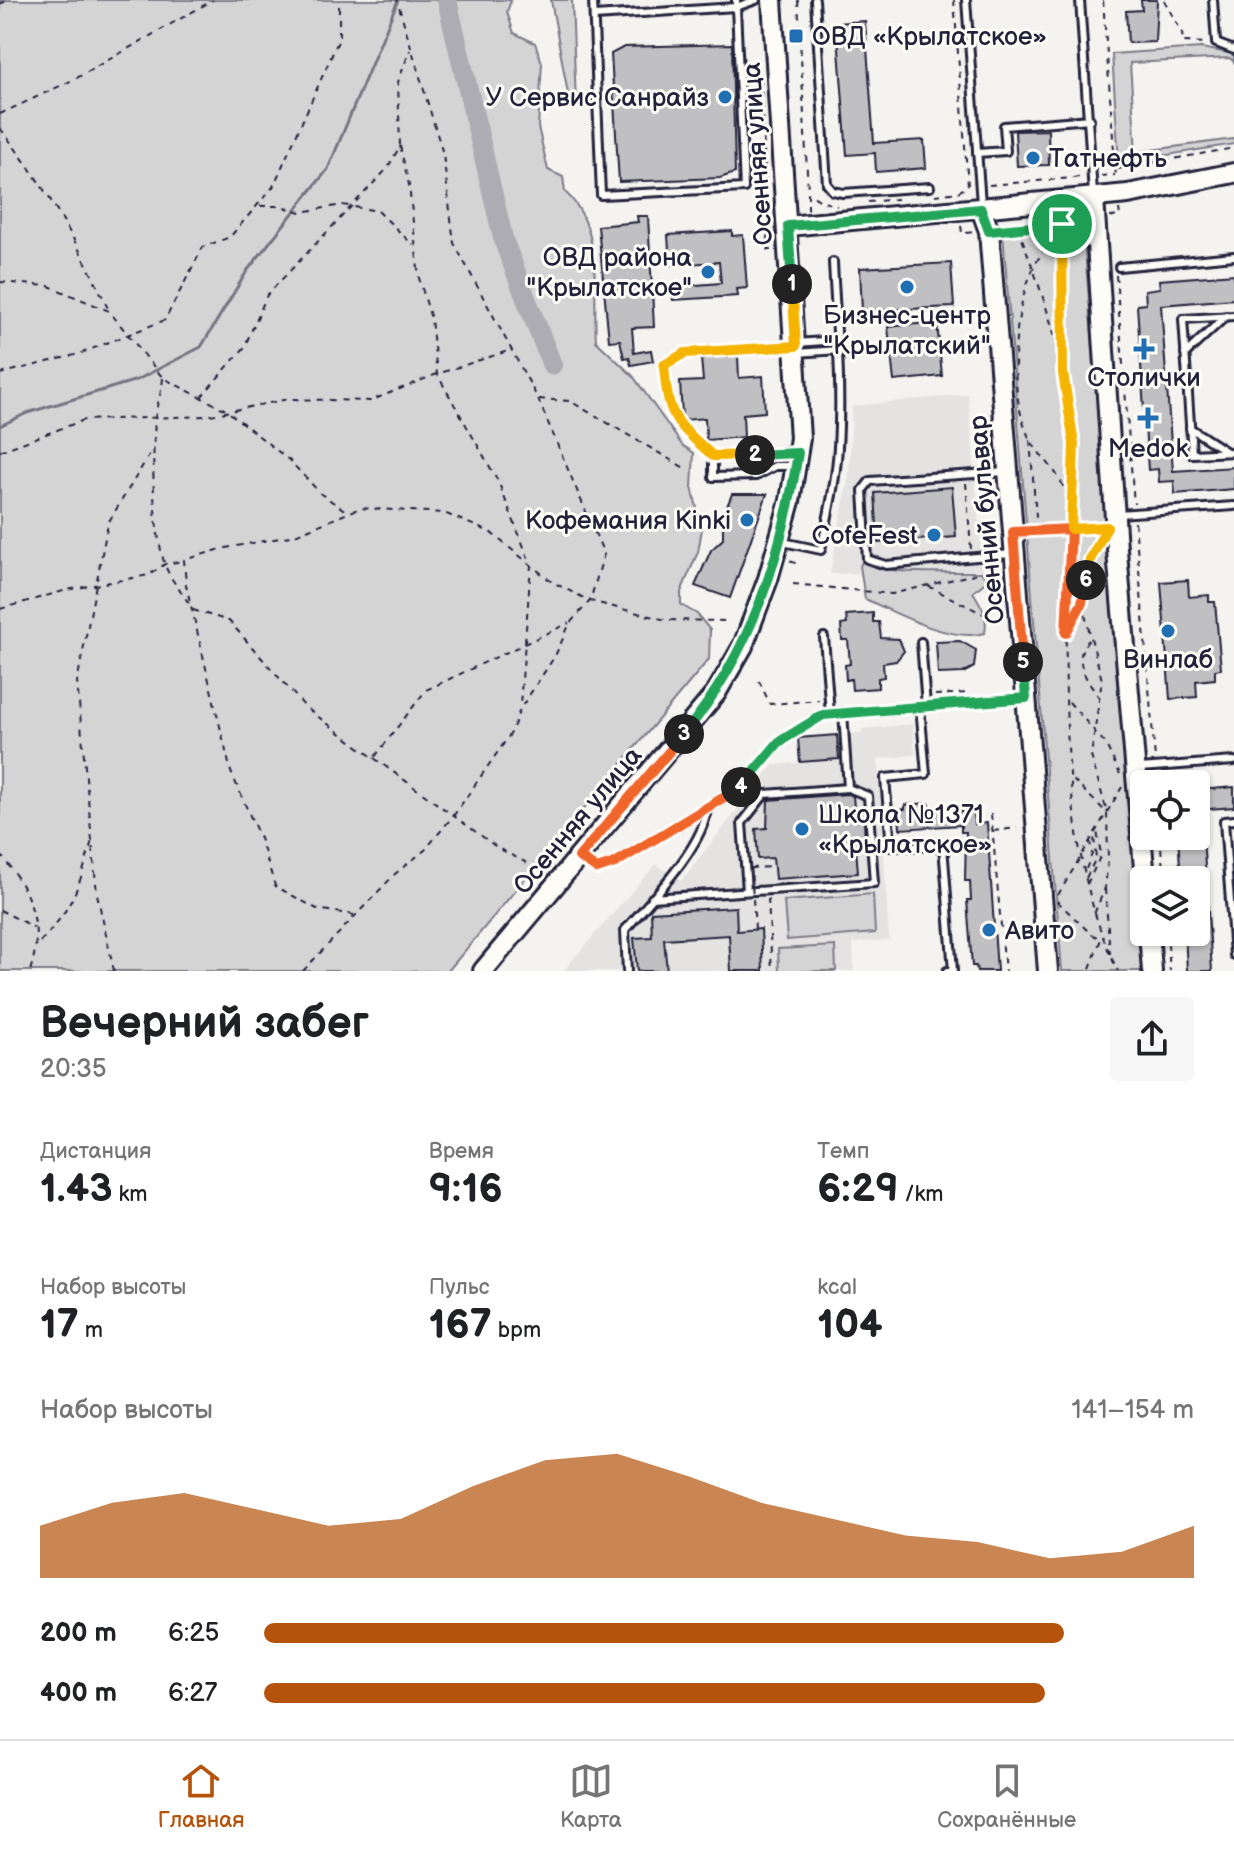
<!DOCTYPE html>
<html lang="ru">
<meta charset="utf-8">
<style>
:root{--surface:#fff;--page:#f6f6f6;--text:#202124;--muted:#757577;--line:#e0e0e0;--accent:#b45309}
body{margin:0;font-family:"Balsamiq Sans",sans-serif;background:var(--page);color:var(--text);height:100vh;display:flex;flex-direction:column;font-size:30px;white-space:nowrap}
*{box-sizing:border-box;margin:0}
p{font-size:26px;color:var(--muted)}
.icon{flex:none;width:44px;height:44px;fill:none;stroke:currentColor;stroke-width:2;stroke-linecap:round;stroke-linejoin:round}
.map{position:relative;height:971px;overflow:hidden}
.panel{display:flex;flex-direction:column;background:var(--surface);flex:1}
.panel>*{flex:none}
.fabs{position:absolute;left:1130px;top:770px;display:grid;gap:16px}
.fabs a{display:grid;place-items:center;width:80px;height:80px;border-radius:8px;background:var(--surface);box-shadow:0 2px 6px #0004;font-size:40px}
.pin{position:absolute;display:grid;place-items:center;width:68px;height:68px;color:#fff;margin:-34px;border:4px solid #fff;border-radius:50%;box-shadow:0 2px 8px #0007}
.km{position:absolute;width:40px;height:40px;margin:-20px;border-radius:50%;background:#222;color:#fff;font-size:22px;line-height:40px;text-align:center}
.round{display:grid;place-items:center;flex:none;width:84px;height:84px;border-radius:8px;background:var(--page)}
.overview{display:flex;align-items:center;justify-content:space-between;height:136px;padding:0 40px}
h1{font-size:44px;font-weight:600;line-height:60px}
.metrics{display:grid;grid-template-columns:repeat(3,1fr);gap:12px;height:136px;padding:8px 40px}
.metrics div{display:grid;align-content:center}
.metrics b{font-size:40px;font-weight:600}
.metrics small{font-size:22px;font-weight:400}
.metrics p{font-size:22px}
.chart{height:224px;padding:16px 40px}
.chart p{display:flex;justify-content:space-between}
.chart svg{width:100%;height:144px;margin-top:8px;fill:var(--accent);opacity:.7}
ul{padding:0 40px;list-style:none;font-size:26px}
li{display:grid;grid-template-columns:128px 96px 1fr;align-items:center;height:60px}
li i{height:20px;border-radius:10px;background:var(--accent)}
.tab-bar{display:flex;justify-content:space-around;align-items:center;height:112px;border-top:2px solid var(--line);background:var(--surface);font-size:22px;color:var(--muted)}
.tab-bar a{display:grid;justify-items:center;gap:4px}
.tab-bar .on{color:var(--accent)}
.map>svg:first-child{display:block}
.built{fill:#e4e3e2}
.green{fill:#d5d4d5;stroke:#7c7b88;stroke-width:2}
.lines{fill:none;stroke-linecap:round;stroke-linejoin:round}
.stream{stroke:#757582;stroke-width:3}
.river{stroke:#acacb2;stroke-width:20}
.building{fill:#c0bfc2;stroke:#22223b;stroke-width:2}
.lane-casing{stroke:#22223b;stroke-width:12}
.secondary-casing{stroke:#22223b;stroke-width:24}
.path{stroke:#22223b;stroke-width:2;stroke-dasharray:6 6;stroke-linecap:butt}
.lane{stroke:#fdfcf7;stroke-width:6}
.secondary{stroke:#fdfcf7;stroke-width:18}
.path-bridge{stroke:#22223b;stroke-width:2;stroke-dasharray:6 6;stroke-linecap:butt}
.split-1-casing{stroke:#fff;stroke-width:16}
.split-2-casing{stroke:#fff;stroke-width:16}
.split-3-casing{stroke:#fff;stroke-width:16}
.split-4-casing{stroke:#fff;stroke-width:16}
.split-5-casing{stroke:#fff;stroke-width:16}
.split-6-casing{stroke:#fff;stroke-width:16}
.split-7-casing{stroke:#fff;stroke-width:16}
.split-1{stroke:#22a559;stroke-width:10}
.split-2{stroke:#f5b400;stroke-width:10}
.split-3{stroke:#22a559;stroke-width:10}
.split-4{stroke:#f0652b;stroke-width:10}
.split-5{stroke:#22a559;stroke-width:10}
.split-6{stroke:#f0652b;stroke-width:10}
.split-7{stroke:#f5b400;stroke-width:10}
.poi-dot{fill:#1f6fb2;stroke:#fdfcf7;stroke-width:3}
.labels{text-anchor:middle;stroke-width:6;stroke-linejoin:round;paint-order:stroke}
.poi-label{font-size:26px;fill:#22223b;stroke:#fdfcf7;text-anchor:start}
.street-label{font-size:26px;fill:#22223b;stroke:#fdfcf7}
</style>
<div class="map">
<svg width="1234" height="971" viewBox="0 0 1234 971">
<rect width="100%" height="100%" fill="#f4f3ef"/>
<filter id="ink" filterUnits="userSpaceOnUse"><feTurbulence type="fractalNoise" baseFrequency=".0125" numOctaves="2"/><feDisplacementMap in="SourceGraphic" scale="16" xChannelSelector="R" yChannelSelector="G"/><feConvolveMatrix kernelMatrix="1 2 1 2 8 2 1 2 1" color-interpolation-filters="sRGB"/></filter>
<g filter="url(#ink)">
<g class="built">
<path d="M 968,394 L 983,570 L 830,574 L 849,475 L 852,406 Z"/>
<path d="M 913,724 L 915,755 L 878,759 L 889,940 L 853,943 L 854,971 L 563,971 L 656,864 L 681,881 L 773,765 L 839,759 L 837,735 L 862,733 L 862,729 Z"/>
</g>
<g class="green">
<path d="M 0,0 L 511,0 L 507,12 L 514,33 L 535,43 L 542,63 L 538,127 L 548,170 L 563,177 L 565,192 C 604,227 593,292 596,341 L 633,376 L 682,445 L 694,453 L 692,487 L 702,529 L 698,552 L 681,592 L 681,605 L 697,614 L 710,630 L 709,659 L 448,971 L 0,971 Z"/>
<path d="M 551,0 L 572,0 L 576,104 L 570,105 Z"/>
<path d="M 1201,48 L 1234,54 L 1234,62 L 1230,58 L 1130,63 L 1136,152 L 1234,139 L 1234,144 L 1119,163 L 1112,54 Z"/>
<path d="M 1083,228 L 1145,971 L 1062,971 L 1003,234 Z"/>
<path d="M 863,560 C 880,577 954,571 981,572 L 988,580 L 973,592 C 982,606 988,616 985,633 C 950,643 897,613 865,599 L 860,566 Z"/>
<path d="M 873,894 L 875,933 L 787,940 L 784,901 Z"/>
<path d="M 835,946 L 836,971 L 779,971 L 778,949 Z"/>
</g>
<g class="lines">
<path class="stream" d="M 0,426 L 27,413 L 137,380 L 201,347 L 247,271 L 328,169 L 398,0"/>
<path class="river" d="M 447,0 L 504,242 L 552,365"/>
</g>
<g class="building">
<path d="M 1141,0 L 1157,0 L 1155,42 L 1128,43 L 1126,11 L 1142,10 Z"/>
<path d="M 865,21 L 874,143 L 924,140 L 926,168 L 876,172 L 875,153 L 847,155 L 837,23 Z"/>
<path d="M 732,44 L 735,173 L 720,178 L 619,182 L 611,54 L 624,47 Z"/>
<path d="M 1048,130 L 1049,165 L 1017,166 L 1015,131 Z"/>
<path d="M 637,216 L 648,216 L 654,327 L 632,328 L 634,353 L 651,350 L 653,361 L 631,365 L 629,357 L 624,358 L 620,340 L 609,341 L 598,226 L 638,222 Z"/>
<path d="M 732,231 L 732,236 L 743,235 L 747,288 L 737,289 L 738,296 L 673,300 L 672,287 L 721,283 L 719,262 L 670,265 L 668,235 Z"/>
<path d="M 951,263 L 954,307 L 862,311 L 860,268 Z"/>
<path d="M 1234,274 L 1234,299 L 1161,305 L 1173,471 L 1234,467 L 1234,489 L 1175,494 L 1174,481 L 1159,482 L 1158,469 L 1148,470 L 1137,305 L 1146,304 L 1145,290 L 1160,288 L 1159,280 Z"/>
<path d="M 937,322 L 942,376 L 894,381 L 888,327 Z"/>
<path d="M 738,356 L 739,378 L 763,376 L 765,412 L 743,414 L 744,437 L 706,440 L 705,418 L 684,420 L 682,416 L 680,382 L 703,381 L 701,358 Z"/>
<path d="M 952,487 L 956,537 L 878,543 L 875,493 Z"/>
<path d="M 732,494 L 767,494 L 730,598 L 695,586 L 711,550 L 723,539 L 723,516 Z"/>
<path d="M 1188,580 L 1189,597 L 1209,595 L 1209,602 L 1215,602 L 1221,669 L 1215,670 L 1215,679 L 1196,681 L 1197,697 L 1170,699 L 1161,582 Z"/>
<path d="M 873,613 L 873,622 L 879,622 L 881,638 L 899,639 L 904,651 L 896,661 L 883,663 L 884,677 L 878,678 L 878,688 L 852,690 L 851,679 L 846,680 L 845,665 L 850,664 L 848,640 L 842,640 L 841,625 L 847,624 L 846,615 Z"/>
<path d="M 960,641 L 976,650 L 974,667 L 963,673 L 938,674 L 936,642 Z"/>
<path d="M 837,735 L 839,759 L 800,762 L 798,738 Z"/>
<path d="M 1234,787 L 1234,807 L 1196,810 L 1199,790 Z"/>
<path d="M 848,794 L 853,796 L 855,821 L 864,820 L 865,846 L 856,847 L 858,873 L 775,879 L 773,858 L 758,859 L 756,829 L 767,828 L 768,800 Z"/>
<path d="M 929,803 L 930,807 L 960,805 L 961,812 L 974,811 L 975,824 L 987,823 L 997,971 L 977,971 L 976,966 L 972,966 L 967,900 L 971,900 L 970,881 L 965,881 L 966,832 L 961,832 L 961,825 L 900,829 L 899,810 L 905,809 L 905,805 Z"/>
<path d="M 1178,836 L 1203,836 L 1212,971 L 1187,971 L 1185,932 L 1196,932 L 1196,880 L 1181,880 Z"/>
<path d="M 736,907 L 737,931 L 761,929 L 763,971 L 731,971 L 729,935 L 664,939 L 667,971 L 637,971 L 634,938 L 652,937 L 651,912 Z"/>
</g>
<g class="lines">
<g class="lane-casing">
<g id="lane">
<path d="M 593,0 L 601,195 L 744,188 L 736,7 L 756,0"/>
<path d="M 815,0 L 827,184 L 833,191 L 843,193 L 930,187"/>
<path d="M 966,0 L 981,204"/>
<path d="M 1080,0 L 1093,194"/>
<path d="M 1213,0 L 1216,43 L 1234,50"/>
<path d="M 594,16 L 736,7 L 736,0"/>
<path d="M 977,153 L 1006,151 L 1004,126 L 1090,119"/>
<path d="M 1119,267 L 1234,256"/>
<path d="M 1234,316 L 1183,319 L 1192,454 L 1234,452"/>
<path d="M 797,343 L 837,340"/>
<path d="M 790,347 L 685,353 L 664,365 C 668,418 674,421 713,456 L 794,453"/>
<path d="M 797,353 L 838,350"/>
<path d="M 1185,354 L 1226,316"/>
<path d="M 1190,428 L 1227,452"/>
<path d="M 713,456 L 713,477 L 756,476 L 775,466 L 794,466"/>
<path d="M 1005,472 L 870,481 L 863,490 L 867,559 L 886,565 L 1011,554"/>
<path d="M 1118,514 L 1234,506"/>
<path d="M 783,542 L 821,550 C 828,516 836,481 838,447 C 842,385 836,323 833,262"/>
<path d="M 824,637 L 830,714"/>
<path d="M 921,642 L 926,706"/>
<path d="M 920,706 L 926,774 L 885,778 L 891,847 L 943,846 L 953,971 L 947,971"/>
<path d="M 1140,768 L 1234,761"/>
<path d="M 741,787 L 758,802"/>
<path d="M 1234,820 L 1224,821 L 1234,955"/>
<path d="M 582,860 L 597,869 L 615,863 L 738,790 L 779,742 L 823,715 L 1024,698"/>
<path d="M 747,891 L 742,823 L 765,794 L 848,788"/>
<path d="M 652,898 L 874,883 L 868,796 L 848,788 L 843,712"/>
<path d="M 627,971 L 625,930 C 649,902 705,845 707,808"/>
</g>
</g>
<g class="secondary-casing">
<g id="secondary">
<path d="M 1094,198 L 1118,564 L 1145,880"/>
<path d="M 981,209 L 989,231 L 1048,971"/>
<path d="M 788,226 L 1128,194 L 1234,173"/>
<path d="M 1149,932 L 1152,971"/>
<path d="M 483,971 L 716,693 L 743,646 L 768,579 L 790,501 L 800,438 L 772,0"/>
</g>
</g>
<g class="path">
<path d="M 798,0 L 808,191"/>
<path d="M 954,0 L 968,186 L 958,192"/>
<path d="M 1103,0 L 1116,178"/>
<path d="M 1164,0 L 1182,33 L 1183,42 L 1207,43"/>
<path d="M 0,4 L 8,0"/>
<path d="M 761,79 L 768,250 L 774,250"/>
<path d="M 0,114 L 75,79 L 213,0"/>
<path d="M 0,128 C 47,189 77,240 109,311"/>
<path d="M 400,146 L 409,185 L 419,278 L 431,319 L 437,374 L 498,481 L 531,565 L 520,705"/>
<path d="M 1117,169 L 1234,148"/>
<path d="M 1101,176 L 1115,175"/>
<path d="M 989,185 L 1083,177"/>
<path d="M 935,195 L 958,192"/>
<path d="M 868,202 L 897,199"/>
<path d="M 260,206 L 280,206 L 301,212 L 342,205 L 378,211 L 413,245"/>
<path d="M 808,210 L 808,193 L 821,201 L 837,206"/>
<path d="M 1110,217 L 1120,216 L 1119,209"/>
<path d="M 1063,225 L 1063,363"/>
<path d="M 961,226 L 962,233"/>
<path d="M 1018,228 C 1045,299 1069,369 1074,445 C 1078,507 1068,570 1066,632 C 1064,738 1070,877 1118,971"/>
<path d="M 1003,229 L 1080,223"/>
<path d="M 966,233 L 973,232"/>
<path d="M 1116,275 L 1134,504"/>
<path d="M 0,282 L 49,286 L 109,311 L 163,378 L 226,410 L 289,460 L 321,494 L 346,511"/>
<path d="M 0,374 L 79,354 L 165,320 L 203,247 L 230,237 L 273,187 L 339,39 L 339,0"/>
<path d="M 163,378 C 162,393 156,405 155,420 C 152,464 152,520 164,562 C 168,577 182,592 190,605"/>
<path d="M 201,397 L 244,348 L 267,295 L 387,169 L 400,146 L 398,82 L 410,50"/>
<path d="M 539,399 L 570,401 L 688,470"/>
<path d="M 1030,440 L 1037,529"/>
<path d="M 0,451 L 84,420 L 206,416 L 288,399 L 370,401 L 437,374 L 511,350"/>
<path d="M 966,483 L 971,549"/>
<path d="M 1072,509 C 1067,498 1064,485 1057,475 C 1048,461 1035,451 1028,435 C 1006,385 1012,290 1047,246 C 1054,236 1067,232 1077,224"/>
<path d="M 1135,522 L 1155,759"/>
<path d="M 1027,531 L 1100,527"/>
<path d="M 790,561 L 798,564"/>
<path d="M 793,584 L 892,594 L 995,569"/>
<path d="M 928,586 L 999,622"/>
<path d="M 1082,603 L 1102,680 L 1091,756 L 1107,812 L 1108,859 L 1105,888 L 1094,914"/>
<path d="M 0,609 L 67,590 L 149,575 L 165,564 L 183,561"/>
<path d="M 193,610 L 229,621 L 305,707 L 374,758 L 426,690 L 569,623"/>
<path d="M 1067,632 C 1086,602 1086,568 1100,536"/>
<path d="M 1089,640 C 1071,658 1086,680 1099,697"/>
<path d="M 759,681 L 770,704 L 819,700"/>
<path d="M 935,695 L 968,693"/>
<path d="M 1069,702 L 1105,743 L 1120,774"/>
<path d="M 374,758 L 498,848 L 525,862 L 534,872"/>
<path d="M 1073,780 L 1106,812"/>
<path d="M 991,814 L 1005,971"/>
<path d="M 993,831 L 1017,828"/>
<path d="M 1160,836 L 1164,880"/>
<path d="M 0,854 C 30,891 45,925 30,971"/>
<path d="M 1086,869 L 1092,854 L 1090,841"/>
<path d="M 1086,878 L 1096,858 L 1094,836"/>
<path d="M 1087,884 L 1101,855 L 1097,831"/>
<path d="M 1105,889 L 1110,954"/>
<path d="M 1058,895 L 1122,787"/>
<path d="M 768,899 L 772,971"/>
<path d="M 1057,901 L 1091,934 L 1101,939 L 1089,971"/>
<path d="M 0,910 L 35,928"/>
<path d="M 354,915 L 317,909 L 275,886 L 261,841 L 231,772 L 186,585 L 184,560 L 221,549 L 295,535 L 360,508 L 444,513 L 490,532 L 552,582 L 590,601 L 666,620 L 727,621"/>
<path d="M 1167,932 L 1170,971"/>
<path d="M 40,942 C 74,906 79,887 92,840"/>
<path d="M 114,971 L 97,894 L 77,682 L 108,523 L 154,447"/>
<path d="M 303,971 L 395,874 L 425,850 L 454,815 L 511,733 L 520,709 L 555,656 L 570,623 L 590,601 L 604,554 L 538,399 L 454,243 L 443,154 L 397,0"/>
</g>
<use href="#lane" class="lane"/>
<use href="#secondary" class="secondary"/>
<path class="path-bridge" d="M 755,929 L 751,868 L 774,867"/>
</g>
</g>
<g class="lines" filter="url(#ink)">
<g class="split-1-casing">
<path id="split-1" d="M 792,284 L 788,226 L 981,209 L 989,231 L 1062,224"/>
</g>
<g class="split-2-casing">
<path id="split-2" d="M 755,455 L 713,456 C 674,421 668,418 664,365 L 685,353 L 796,346 L 792,284"/>
</g>
<g class="split-3-casing">
<path id="split-3" d="M 684,734 C 751,653 782,556 798,453 L 755,455"/>
</g>
<g class="split-4-casing">
<path id="split-4" d="M 684,734 L 579,857 L 597,869 L 615,863 L 741,787"/>
</g>
<g class="split-5-casing">
<path id="split-5" d="M 741,787 L 779,742 L 823,715 L 1026,698 L 1023,662"/>
</g>
<g class="split-6-casing">
<path id="split-6" d="M 1023,662 L 1013,532 L 1071,529 L 1066,633 L 1082,603 L 1086,580"/>
</g>
<g class="split-7-casing">
<path id="split-7" d="M 1062,224 L 1063,373 L 1074,444 L 1071,529 L 1107,527 L 1090,560 L 1086,580"/>
</g>
<use href="#split-1" class="split-1"/>
<use href="#split-2" class="split-2"/>
<use href="#split-3" class="split-3"/>
<use href="#split-4" class="split-4"/>
<use href="#split-5" class="split-5"/>
<use href="#split-6" class="split-6"/>
<use href="#split-7" class="split-7"/>
</g>
<g class="poi-dot">
<rect x="788" y="28" width="16" height="16" rx="4"/>
<circle cx="725" cy="97" r="8"/>
<circle cx="1033" cy="158" r="8"/>
<circle cx="708" cy="272" r="8"/>
<circle cx="907" cy="287" r="8"/>
<path d="M1140 337h8v8h8v8h-8v8h-8v-8h-8v-8h8z"/>
<path d="M1144 406h8v8h8v8h-8v8h-8v-8h-8v-8h8z"/>
<circle cx="747" cy="520" r="8"/>
<circle cx="934" cy="535" r="8"/>
<circle cx="1168" cy="631" r="8"/>
<circle cx="802" cy="829" r="8"/>
<circle cx="989" cy="930" r="8"/>
</g>
<g class="labels">
<g class="poi-label">
<text x="812" y="45">ОВД «Крылатское»</text>
<text x="709" y="106" text-anchor="end">У Сервис Санрайз</text>
<text x="1049" y="167">Татнефть</text>
<text x="692" y="266" text-anchor="end">ОВД района<tspan x="692" dy="30">"Крылатское"</tspan></text>
<text x="907" y="324" text-anchor="middle">Бизнес-центр<tspan x="907" dy="30">"Крылатский"</tspan></text>
<text x="1144" y="386" text-anchor="middle">Столички</text>
<text x="1148" y="457" text-anchor="middle">Medok</text>
<text x="731" y="529" text-anchor="end">Кофемания Kinki</text>
<text x="918" y="544" text-anchor="end">CofeFest</text>
<text x="1168" y="668" text-anchor="middle">Винлаб</text>
<text x="818" y="823">Школа №1371<tspan x="818" dy="30">«Крылатское»</tspan></text>
<text x="1005" y="939">Авито</text>
</g>
<g class="street-label">
<text transform="translate(757 154) rotate(-94)" y="9">Осенняя улица</text>
<text transform="translate(986 520) rotate(-95)" y="9">Осенний бульвар</text>
<text transform="translate(577 820) rotate(-50)" y="9">Осенняя улица</text>
</g>
</g>
</svg>
<div class="fabs">
<a><svg class="icon" aria-label="locate" viewBox="0 0 24 24"><circle cx="12" cy="12" r="6"/><path d="M12 2v4M12 18v4M2 12h4M18 12h4"/></svg></a>
<a><svg class="icon" aria-label="layers" viewBox="0 0 24 24"><path d="M12 4l9 5-9 5-9-5zM3 14l9 5 9-5"/></svg></a>
</div>
<div class="pin" style="left:1062px;top:224px;background:#1e9e55"><svg class="icon" aria-label="arrive" viewBox="0 0 24 24"><path d="M6 21V4h12l-3 4 3 4H6"/></svg></div>
<b class="km" style="left:792px;top:284px">1</b>
<b class="km" style="left:755px;top:455px">2</b>
<b class="km" style="left:684px;top:734px">3</b>
<b class="km" style="left:741px;top:787px">4</b>
<b class="km" style="left:1023px;top:662px">5</b>
<b class="km" style="left:1086px;top:580px">6</b>
</div>
<section class="panel">
<div class="overview"><div><h1>Вечерний забег</h1><p>20:35</p></div><a class="round"><svg class="icon" aria-label="share" viewBox="0 0 24 24"><path d="M12 15V3M7 8l5-5 5 5M5 13v7h14v-7"/></svg></a></div>
<div class="metrics">
<div><p>Дистанция</p><b>1.43<small> km</small></b></div>
<div><p>Время</p><b>9:16</b></div>
<div><p>Темп</p><b>6:29<small> /km</small></b></div>
</div>
<div class="metrics">
<div><p>Набор высоты</p><b>17<small> m</small></b></div>
<div><p>Пульс</p><b>167<small> bpm</small></b></div>
<div><p>kcal</p><b>104</b></div>
</div>
<div class="chart"><p><span>Набор высоты</span>141–154 m</p>
<svg viewBox="0 0 160 44" preserveAspectRatio="none"><path d="M0 44V28L10 21L20 18L30 23L40 28L50 26L60 16L70 8L80 6L90 13L100 21L110 26L120 31L130 33L140 38L150 36L160 28V44z"/></svg>
</div>
<ul>
<li><b>200 m</b>6:25<i style="width:86%"></i></li>
<li><b>400 m</b>6:27<i style="width:84%"></i></li>
</ul>
</section>
<nav class="tab-bar">
<a class="on"><svg class="icon" aria-label="home" viewBox="0 0 24 24"><path d="M3 11l9-7 9 7M6 9v11h12V9"/></svg>Главная</a>
<a><svg class="icon" aria-label="map" viewBox="0 0 24 24"><path d="M3 6l6-2 6 2 6-2v14l-6 2-6-2-6 2zM9 4v14M15 6v14"/></svg>Карта</a>
<a><svg class="icon" aria-label="saved" viewBox="0 0 24 24"><path d="M7 4h10v16l-5-4-5 4z"/></svg>Сохранённые</a>
</nav>
